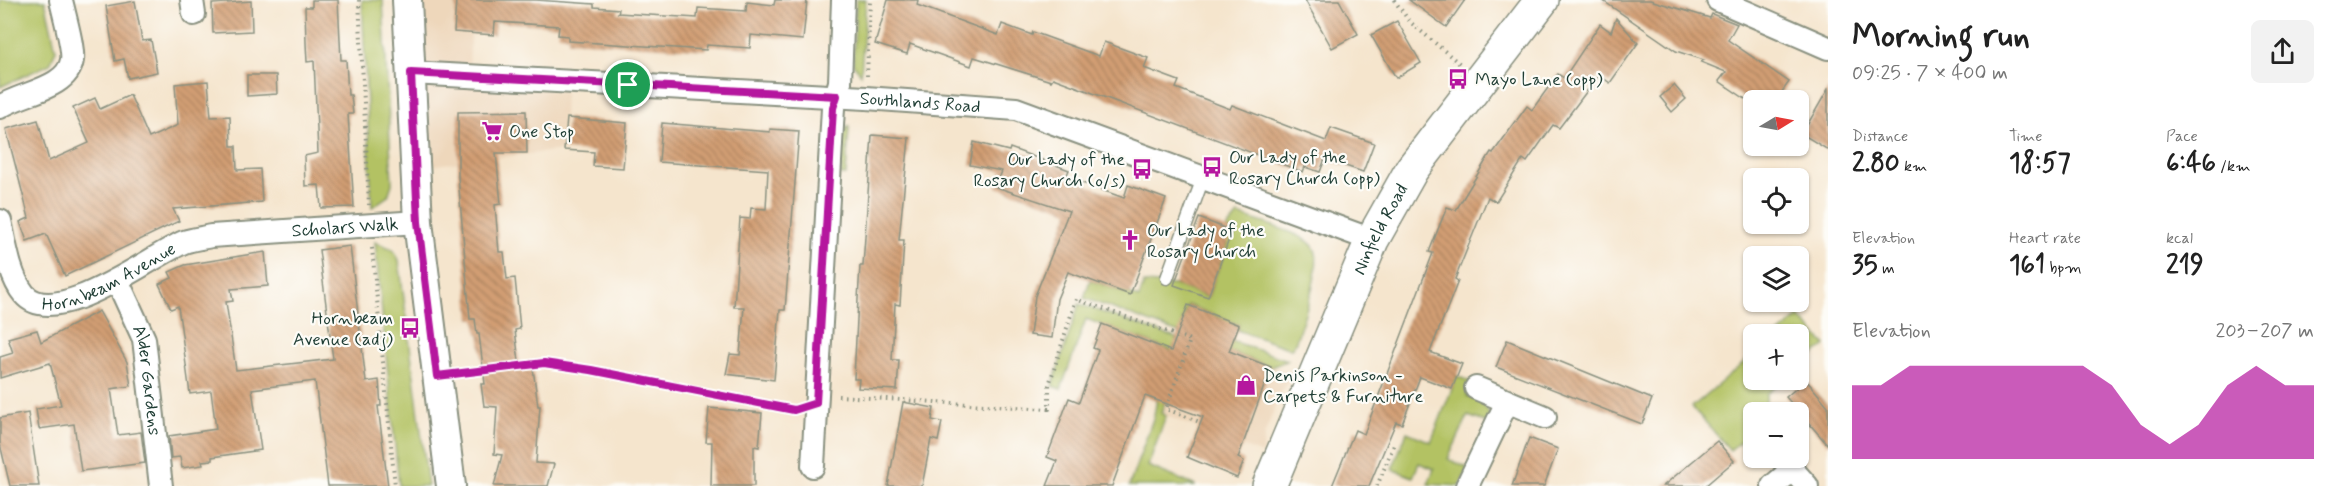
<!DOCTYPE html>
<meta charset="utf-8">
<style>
:root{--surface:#fff;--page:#f2f2f2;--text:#222;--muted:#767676;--accent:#b5179e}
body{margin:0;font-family:Mynerve,sans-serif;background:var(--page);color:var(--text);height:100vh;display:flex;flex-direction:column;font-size:22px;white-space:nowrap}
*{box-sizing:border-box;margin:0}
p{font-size:20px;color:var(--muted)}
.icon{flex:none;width:33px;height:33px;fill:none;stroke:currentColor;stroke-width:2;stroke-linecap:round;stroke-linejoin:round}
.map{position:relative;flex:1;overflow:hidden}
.side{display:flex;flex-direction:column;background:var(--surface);width:510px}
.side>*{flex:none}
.needle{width:39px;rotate:80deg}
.buttons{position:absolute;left:1743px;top:90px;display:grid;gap:12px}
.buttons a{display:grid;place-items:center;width:66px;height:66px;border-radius:9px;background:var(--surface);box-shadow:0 2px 4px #0004;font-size:30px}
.pin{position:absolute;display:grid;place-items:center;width:51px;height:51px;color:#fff;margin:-26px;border:3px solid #fff;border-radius:50%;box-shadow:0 2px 6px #0007}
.round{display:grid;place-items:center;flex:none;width:63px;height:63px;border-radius:9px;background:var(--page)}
.headline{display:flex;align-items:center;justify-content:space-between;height:102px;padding:0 24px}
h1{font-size:33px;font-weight:700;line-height:45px}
.figures{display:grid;grid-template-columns:repeat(3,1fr);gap:9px;height:102px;padding:6px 24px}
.figures div{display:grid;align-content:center}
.figures b{font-size:26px;font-weight:700}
.figures small{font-size:16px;font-weight:400}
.figures p{font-size:16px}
.chart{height:168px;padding:12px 24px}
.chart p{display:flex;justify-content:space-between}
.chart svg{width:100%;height:108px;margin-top:6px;fill:var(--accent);opacity:.7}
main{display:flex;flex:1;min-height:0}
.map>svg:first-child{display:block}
.built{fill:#eed7bb}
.green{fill:#b3c264;stroke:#69804c;stroke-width:1.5}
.building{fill:url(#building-back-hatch)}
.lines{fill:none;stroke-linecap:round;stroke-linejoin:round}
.service-casing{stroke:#8a9180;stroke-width:15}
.minor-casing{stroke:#8a9180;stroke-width:26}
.tertiary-casing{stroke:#8a9180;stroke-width:32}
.primary-casing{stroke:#8a9180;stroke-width:36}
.path{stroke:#8a9180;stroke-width:4;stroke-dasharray:1.5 4.5;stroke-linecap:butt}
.service{stroke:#fff;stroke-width:12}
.minor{stroke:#fff;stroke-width:22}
.tertiary{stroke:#fff;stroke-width:28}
.primary{stroke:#fff;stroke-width:33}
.route-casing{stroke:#fff;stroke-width:12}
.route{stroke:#b5179e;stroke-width:8}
.labels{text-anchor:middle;stroke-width:4.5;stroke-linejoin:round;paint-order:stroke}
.poi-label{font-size:18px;fill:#1f3d34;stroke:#fdfcf7;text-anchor:start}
.street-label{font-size:18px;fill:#1f3d34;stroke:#fdfcf7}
</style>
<main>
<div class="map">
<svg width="1828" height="486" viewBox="0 0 1828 486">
<defs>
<pattern id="building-back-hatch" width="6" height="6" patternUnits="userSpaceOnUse" patternTransform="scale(1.5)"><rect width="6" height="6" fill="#d29e73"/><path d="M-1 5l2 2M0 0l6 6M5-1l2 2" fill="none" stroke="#aa825f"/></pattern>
</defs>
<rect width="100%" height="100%" fill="#fdfcf7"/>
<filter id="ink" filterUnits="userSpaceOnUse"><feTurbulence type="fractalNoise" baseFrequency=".0167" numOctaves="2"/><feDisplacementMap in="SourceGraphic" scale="12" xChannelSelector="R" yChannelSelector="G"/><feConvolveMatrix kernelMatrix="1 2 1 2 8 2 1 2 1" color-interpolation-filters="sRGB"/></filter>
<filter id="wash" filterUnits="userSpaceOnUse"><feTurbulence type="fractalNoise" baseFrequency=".008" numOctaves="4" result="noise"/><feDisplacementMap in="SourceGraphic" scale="24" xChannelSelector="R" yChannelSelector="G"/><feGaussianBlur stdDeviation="1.35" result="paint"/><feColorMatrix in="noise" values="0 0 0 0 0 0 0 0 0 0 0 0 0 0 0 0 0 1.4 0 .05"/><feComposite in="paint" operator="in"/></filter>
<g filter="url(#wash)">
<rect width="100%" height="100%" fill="#f5e5cd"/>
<g class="built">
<path d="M 421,0 L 473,0 L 468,85 L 565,91 L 563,150 L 427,166 Z"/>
<path d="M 1193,338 L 1294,375 L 1280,394 L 1265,433 L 1262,454 L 1161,414 L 1187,342 Z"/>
</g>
<g class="green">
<path d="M 0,0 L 45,0 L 56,50 L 50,64 L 0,87 Z"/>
<path d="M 362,0 L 383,0 L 392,184 L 388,196 L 372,207 Z"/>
<path d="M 856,0 L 866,0 L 861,74 L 853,64 Z"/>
<path d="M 847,127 L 849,127 L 846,175 L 841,175 L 842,139 Z"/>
<path d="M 1238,215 C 1255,221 1306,233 1314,248 C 1324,264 1302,321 1296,341 L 1291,349 L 1237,330 L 1239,325 L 1188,305 L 1181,324 L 1288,360 L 1271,367 L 1084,298 L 1090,280 L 1139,298 L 1144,283 L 1174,285 L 1208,297 L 1232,231 L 1226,229 Z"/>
<path d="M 375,242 L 393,249 L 399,260 L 428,486 L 399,486 Z"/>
<path d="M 1079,304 L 1187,342 L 1161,413 L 1166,416 L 1148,466 L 1196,486 L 1129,486 L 1154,416 L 1161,375 L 1170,350 L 1086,319 L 1061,389 L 1052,386 Z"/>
<path d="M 1799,317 L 1826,345 L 1799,367 L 1798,334 L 1778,334 Z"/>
<path d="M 1753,355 L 1754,380 L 1784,380 L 1766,394 L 1766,412 L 1754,412 L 1753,431 L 1730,450 L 1692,407 Z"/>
<path d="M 1457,376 L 1473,383 L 1467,396 L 1483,403 L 1489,414 L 1488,423 L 1468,416 L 1448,459 L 1468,468 L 1460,486 L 1428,484 L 1434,469 L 1419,463 L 1413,477 L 1392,469 L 1407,432 L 1431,442 Z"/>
</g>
<g id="blocks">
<g class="building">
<path d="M 312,0 L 338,0 L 341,60 L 346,60 L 348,95 L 351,95 L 353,114 L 348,114 L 354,207 L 321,208 L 319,185 L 305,186 L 304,156 L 318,153 L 314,61 L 307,62 L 306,43 L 305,7 L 312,7 Z"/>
<path d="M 456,0 L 536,0 L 594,4 L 594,7 L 619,9 L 618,13 L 697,18 L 698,8 L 746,11 L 747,2 L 774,5 L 775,0 L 807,0 L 803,40 L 751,35 L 750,48 L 707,45 L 706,50 L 568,41 L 568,36 L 558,35 L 559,26 L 495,22 L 494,35 L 454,32 Z"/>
<path d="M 888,0 L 918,0 L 917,5 L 998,35 L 1002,24 L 1032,35 L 1033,32 L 1099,56 L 1104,42 L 1148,58 L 1144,68 L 1179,81 L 1176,88 L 1230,109 L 1232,105 L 1326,141 L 1331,128 L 1374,143 L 1363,172 L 1325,159 L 1320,172 L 1305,167 L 1303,172 L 1053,78 L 1051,81 L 974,57 L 971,66 L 910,44 L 907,54 L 875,44 Z"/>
<path d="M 1305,0 L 1339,0 L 1358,34 L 1332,48 Z"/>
<path d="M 1409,0 L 1465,0 L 1446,27 Z"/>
<path d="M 1602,0 L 1650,0 L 1710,18 L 1712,14 L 1737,24 L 1728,40 L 1789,82 L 1776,100 L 1747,100 L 1719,81 L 1726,72 L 1701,62 L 1704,60 L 1676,51 Z"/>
<path d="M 135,1 L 142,41 L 151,40 L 157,72 L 128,78 L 124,59 L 115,61 L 106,6 Z"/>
<path d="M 251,1 L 252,31 L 213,33 L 212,4 Z"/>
<path d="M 1616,18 L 1638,43 L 1610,83 L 1599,75 L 1559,128 L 1553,125 L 1527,162 L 1523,159 L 1496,202 L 1488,197 L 1455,279 L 1458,281 L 1430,352 L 1462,364 L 1452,389 L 1420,377 L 1402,424 L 1396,422 L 1369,486 L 1332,486 L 1355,430 L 1364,434 L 1433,253 L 1429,252 L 1447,207 L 1456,210 L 1491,152 L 1493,153 L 1527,106 L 1532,110 L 1558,74 L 1564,78 L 1600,24 L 1611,32 Z"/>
<path d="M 1397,21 L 1421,63 L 1396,78 L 1371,35 Z"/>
<path d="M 247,75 L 276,75 L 277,94 L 247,96 Z"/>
<path d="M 208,81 L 211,117 L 230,116 L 231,146 L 236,146 L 237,170 L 260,169 L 262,202 L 173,209 L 179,221 L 65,276 L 46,234 L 27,241 L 20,222 L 29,218 L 6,129 L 38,120 L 49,161 L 89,143 L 73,108 L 95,98 L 100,109 L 130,95 L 149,138 L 178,125 L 175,84 Z"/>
<path d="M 1674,85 L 1686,99 L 1672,112 L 1660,97 Z"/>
<path d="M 1828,89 L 1828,150 L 1802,134 Z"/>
<path d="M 526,111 L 527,153 L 496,153 L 501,204 L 495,205 L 499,252 L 504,252 L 507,279 L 515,278 L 520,329 L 515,330 L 520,369 L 533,368 L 538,406 L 540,406 L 536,463 L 554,464 L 548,486 L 494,486 L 502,455 L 494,454 L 497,407 L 484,406 L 481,384 L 485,384 L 479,334 L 477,334 L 475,319 L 470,319 L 458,176 L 458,112 Z"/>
<path d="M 567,118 L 627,123 L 623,168 L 593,166 L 594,152 L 564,150 Z"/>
<path d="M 662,123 L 770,132 L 770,129 L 799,131 L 785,310 L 780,310 L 774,380 L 726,374 L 730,354 L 740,355 L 744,307 L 734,307 L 740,218 L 750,219 L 751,208 L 766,209 L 768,170 L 659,162 Z"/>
<path d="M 872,135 L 909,138 L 899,240 L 904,240 L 900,305 L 895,304 L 892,360 L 899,360 L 897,390 L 858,388 L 859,379 L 854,379 L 858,299 L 860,266 L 863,266 Z"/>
<path d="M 974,142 L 1009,151 L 1010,148 L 1048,162 L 1069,170 L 1066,177 L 1124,198 L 1128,185 L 1166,199 L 1130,295 L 1068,272 L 1057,299 L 1052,338 L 1030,335 L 1035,296 L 1069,211 L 996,187 L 1002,171 L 970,165 Z"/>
<path d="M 1199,218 L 1232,231 L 1208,297 L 1174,285 Z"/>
<path d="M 350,246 L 366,382 L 379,380 L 381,406 L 378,406 L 388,486 L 328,486 L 315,381 L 252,389 L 261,450 L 212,457 L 212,460 L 202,461 L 203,465 L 182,468 L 180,457 L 171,458 L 169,436 L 216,429 L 211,391 L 190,394 L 178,306 L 171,309 L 159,284 L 172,278 L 169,272 L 185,265 L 265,252 L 268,286 L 231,289 L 233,301 L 226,302 L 236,370 L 333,359 L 319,250 Z"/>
<path d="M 1188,305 L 1239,325 L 1229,351 L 1271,367 L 1238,458 L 1244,461 L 1237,478 L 1187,457 L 1203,417 L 1145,396 L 1112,486 L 1047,486 L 1057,461 L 1047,457 L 1069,398 L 1079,402 L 1098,350 L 1093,348 L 1102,324 L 1171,351 Z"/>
<path d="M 99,311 L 127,362 L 131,386 L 111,389 L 118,435 L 141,432 L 145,463 L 81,471 L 74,424 L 39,429 L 36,409 L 61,405 L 50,363 L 0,378 L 0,357 L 13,353 L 8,338 L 37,330 L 41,342 Z"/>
<path d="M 1507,340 L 1652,399 L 1642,424 L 1496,367 Z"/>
<path d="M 1806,380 L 1828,406 L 1828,445 L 1786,397 Z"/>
<path d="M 903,402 L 934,408 L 932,420 L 942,422 L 938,441 L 931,439 L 922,486 L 888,486 Z"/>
<path d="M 709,408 L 762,413 L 759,447 L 754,446 L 754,486 L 711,486 L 712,442 L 706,442 Z"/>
<path d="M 28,413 L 39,486 L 10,486 L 0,444 L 0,418 Z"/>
<path d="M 1529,438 L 1558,449 L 1544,486 L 1512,486 Z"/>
<path d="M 1717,441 L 1734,461 L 1705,486 L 1663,486 Z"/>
</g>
</g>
</g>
<g filter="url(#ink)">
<use href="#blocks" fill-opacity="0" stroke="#8a9180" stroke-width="1.5"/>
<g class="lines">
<g class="service-casing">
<path id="service" d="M 1167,278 L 1203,178"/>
</g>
<g class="minor-casing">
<g id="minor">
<path d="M 192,0 L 194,14"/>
<path d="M 1718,0 L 1828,48"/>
<path id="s1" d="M 411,73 L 866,98 L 1016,109 L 1372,240"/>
<path d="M 0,107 C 20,93 68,89 72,60 C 74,49 64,14 61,0"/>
<path id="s2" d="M 0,221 C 5,243 9,276 24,294 C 55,331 152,255 184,242 C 193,239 203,238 211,236 L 418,222"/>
<path id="s3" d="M 117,280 L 144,339 L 161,486"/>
<path d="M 1476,388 L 1545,417"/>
<path d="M 1782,458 L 1807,486"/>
<path d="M 813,466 L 833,108 L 840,82 L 843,0"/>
<path d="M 1467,486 L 1507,402"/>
<path d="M 1773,486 L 1793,469"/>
</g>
</g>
<g class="tertiary-casing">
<path id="tertiary" d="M 407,0 L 418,222 L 451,486"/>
</g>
<g class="primary-casing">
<g id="primary">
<path id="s4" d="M 1269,486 L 1372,240 L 1412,169 L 1542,0"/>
</g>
</g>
<g class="path">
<path d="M 359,0 L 369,205"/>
<path d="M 1394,0 L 1410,22 L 1460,64"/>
<path d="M 867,76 L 870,0"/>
<path d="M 372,248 L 395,486"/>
<path d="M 462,373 L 544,363 L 591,370 L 794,410"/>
<path d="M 838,396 L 1049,409 L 1049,385 L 1076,299 L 1190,340 L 1166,409 L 1200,422"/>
<path d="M 1377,486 L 1394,445"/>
</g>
<use href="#service" class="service"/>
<use href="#minor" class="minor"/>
<use href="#tertiary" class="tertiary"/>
<use href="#primary" class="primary"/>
</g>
</g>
<g class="lines" filter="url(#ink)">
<g class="route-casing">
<path id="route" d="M 411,73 L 837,96 L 833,108 L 816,403 L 794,410 L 591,370 L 544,363 L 437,376 L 418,222 Z"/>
</g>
<use href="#route" class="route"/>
</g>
<defs>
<g id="bus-bare" transform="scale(1.62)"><path d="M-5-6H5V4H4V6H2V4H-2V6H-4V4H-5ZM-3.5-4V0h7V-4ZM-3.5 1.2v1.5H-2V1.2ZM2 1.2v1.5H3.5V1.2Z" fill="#b5179e" stroke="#fdfcf7" stroke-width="2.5" paint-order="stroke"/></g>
<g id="supermarket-bare" transform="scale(1.62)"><path d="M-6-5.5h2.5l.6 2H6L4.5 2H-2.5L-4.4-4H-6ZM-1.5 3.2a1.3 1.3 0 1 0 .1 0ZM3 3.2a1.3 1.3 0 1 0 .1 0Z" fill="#b5179e" stroke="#fdfcf7" stroke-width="2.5" paint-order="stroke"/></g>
<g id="church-bare" transform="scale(1.62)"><path d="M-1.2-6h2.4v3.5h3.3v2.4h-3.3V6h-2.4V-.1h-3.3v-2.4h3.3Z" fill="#b5179e" stroke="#fdfcf7" stroke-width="2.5" paint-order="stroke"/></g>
<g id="shop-bare" transform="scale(1.62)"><path d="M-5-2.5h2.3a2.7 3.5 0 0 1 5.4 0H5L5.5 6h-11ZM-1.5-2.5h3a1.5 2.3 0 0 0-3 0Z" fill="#b5179e" stroke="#fdfcf7" stroke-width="2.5" paint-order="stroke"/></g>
</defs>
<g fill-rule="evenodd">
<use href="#bus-bare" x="1458" y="79"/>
<use href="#supermarket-bare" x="492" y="131"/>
<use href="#bus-bare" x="1212" y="167"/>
<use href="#bus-bare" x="1142" y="169"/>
<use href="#church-bare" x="1130" y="240"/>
<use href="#bus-bare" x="410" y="328"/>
<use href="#shop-bare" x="1246" y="385"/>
</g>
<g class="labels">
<g class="poi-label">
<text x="1475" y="85">Mayo Lane (opp)</text>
<text x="509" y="137">One Stop</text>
<text x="1229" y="163">Our Lady of the<tspan x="1229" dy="21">Rosary Church (opp)</tspan></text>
<text x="1125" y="165" text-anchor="end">Our Lady of the<tspan x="1125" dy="21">Rosary Church (o/s)</tspan></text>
<text x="1147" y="236">Our Lady of the<tspan x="1147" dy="21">Rosary Church</tspan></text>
<text x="393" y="324" text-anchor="end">Hornbeam<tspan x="393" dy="21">Avenue (adj)</tspan></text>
<text x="1263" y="381">Denis Parkinson -<tspan x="1263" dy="21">Carpets &amp; Furniture</tspan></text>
</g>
<g class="street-label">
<text dy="6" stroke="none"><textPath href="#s1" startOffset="510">Southlands Road</textPath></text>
<text dy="6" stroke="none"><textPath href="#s2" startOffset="417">Scholars Walk</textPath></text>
<text dy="6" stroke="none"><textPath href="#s4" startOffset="280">Ninfield Road</textPath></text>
<text dy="6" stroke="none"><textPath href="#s2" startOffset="171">Hornbeam Avenue</textPath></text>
<text dy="6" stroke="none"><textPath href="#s3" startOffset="106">Alder Gardens</textPath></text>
</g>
</g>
</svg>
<div class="buttons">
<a><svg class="needle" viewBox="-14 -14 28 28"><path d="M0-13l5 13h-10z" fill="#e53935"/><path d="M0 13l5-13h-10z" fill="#767676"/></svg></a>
<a><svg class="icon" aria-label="locate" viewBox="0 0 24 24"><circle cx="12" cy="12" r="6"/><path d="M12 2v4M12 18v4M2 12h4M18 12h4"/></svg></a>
<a><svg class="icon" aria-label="layers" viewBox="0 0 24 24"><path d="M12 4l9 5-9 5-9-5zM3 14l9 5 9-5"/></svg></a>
<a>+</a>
<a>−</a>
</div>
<div class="pin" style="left:628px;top:85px;background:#1e9e55"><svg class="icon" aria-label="arrive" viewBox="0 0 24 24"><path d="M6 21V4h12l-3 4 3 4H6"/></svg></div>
</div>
<section class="side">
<div class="headline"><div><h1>Morning run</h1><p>09:25 · 7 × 400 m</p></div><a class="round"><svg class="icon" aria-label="share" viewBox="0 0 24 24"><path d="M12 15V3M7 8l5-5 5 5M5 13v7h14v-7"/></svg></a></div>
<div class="figures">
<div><p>Distance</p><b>2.80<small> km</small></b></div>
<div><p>Time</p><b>18:57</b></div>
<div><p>Pace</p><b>6:46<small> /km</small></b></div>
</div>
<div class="figures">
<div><p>Elevation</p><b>35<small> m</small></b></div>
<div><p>Heart rate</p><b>161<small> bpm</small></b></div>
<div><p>kcal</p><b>219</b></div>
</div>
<div class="chart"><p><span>Elevation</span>203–207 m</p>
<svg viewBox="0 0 160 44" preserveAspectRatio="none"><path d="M0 44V14L10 14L20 6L30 6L40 6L50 6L60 6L70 6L80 6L90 14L100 30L110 38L120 30L130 14L140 6L150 14L160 14V44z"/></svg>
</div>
</section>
</main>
